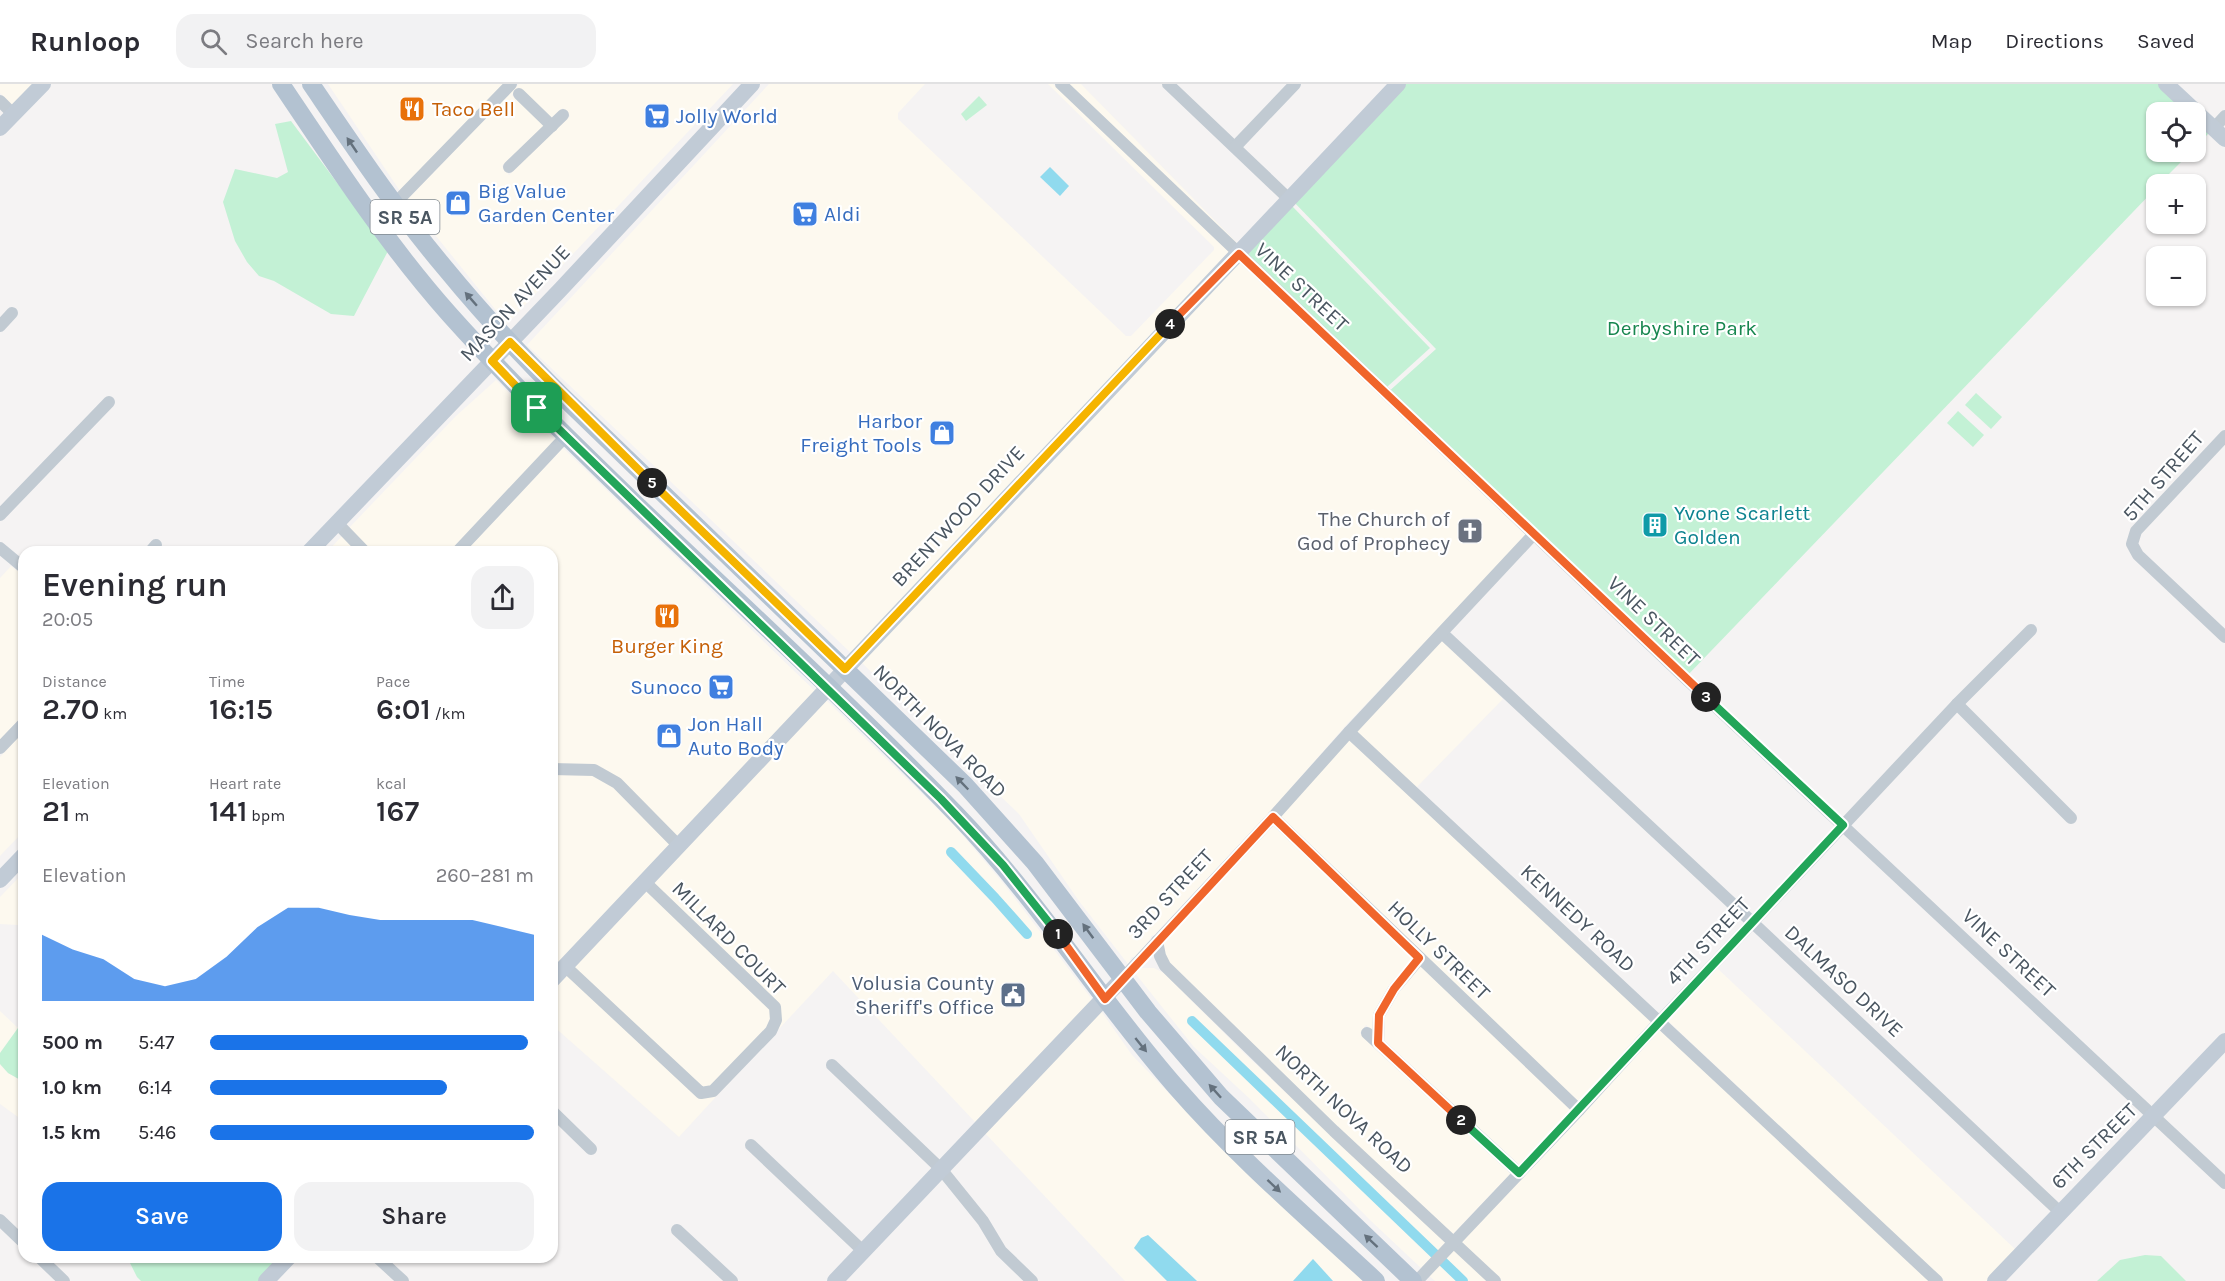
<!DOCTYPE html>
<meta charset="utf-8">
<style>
:root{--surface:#fff;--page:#f2f2f3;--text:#2b2b33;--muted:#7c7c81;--line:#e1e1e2;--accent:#1a73e8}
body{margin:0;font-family:Karla,sans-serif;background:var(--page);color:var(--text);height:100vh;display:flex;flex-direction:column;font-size:22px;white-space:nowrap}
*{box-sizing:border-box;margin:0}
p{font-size:20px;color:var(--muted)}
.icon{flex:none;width:33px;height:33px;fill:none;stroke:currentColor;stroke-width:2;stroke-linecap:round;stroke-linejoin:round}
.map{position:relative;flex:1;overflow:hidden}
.side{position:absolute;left:18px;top:462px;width:540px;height:717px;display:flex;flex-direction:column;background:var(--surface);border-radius:18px;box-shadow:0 2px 4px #0004}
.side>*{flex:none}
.tools{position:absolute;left:2146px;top:18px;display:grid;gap:12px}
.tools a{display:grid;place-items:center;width:60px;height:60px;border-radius:12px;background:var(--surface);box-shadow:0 2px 4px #0004;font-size:30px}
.pin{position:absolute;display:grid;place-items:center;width:51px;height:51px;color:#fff;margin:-26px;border-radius:12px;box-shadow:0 3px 9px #0006}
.km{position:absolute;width:30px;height:30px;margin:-15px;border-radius:50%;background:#222;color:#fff;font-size:16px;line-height:30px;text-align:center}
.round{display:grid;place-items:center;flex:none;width:63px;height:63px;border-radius:18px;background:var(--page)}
.overview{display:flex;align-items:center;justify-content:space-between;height:102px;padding:0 24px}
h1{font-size:33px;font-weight:600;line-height:45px}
.stats{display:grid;grid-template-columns:repeat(3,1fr);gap:9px;height:102px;padding:6px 24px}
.stats div{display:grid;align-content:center}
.stats b{font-size:30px;font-weight:600}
.stats small{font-size:16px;font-weight:400}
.stats p{font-size:16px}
.chart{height:168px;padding:12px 24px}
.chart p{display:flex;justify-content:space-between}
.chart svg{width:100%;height:108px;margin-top:6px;fill:var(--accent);opacity:.7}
.primary-button{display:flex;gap:12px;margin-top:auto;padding:12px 24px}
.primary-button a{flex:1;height:69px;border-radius:18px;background:var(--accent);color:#fff;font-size:24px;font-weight:600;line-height:69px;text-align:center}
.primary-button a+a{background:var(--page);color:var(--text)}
ul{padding:0 24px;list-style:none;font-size:20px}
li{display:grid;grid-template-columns:96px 72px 1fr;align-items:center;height:45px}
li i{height:15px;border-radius:8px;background:var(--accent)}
header{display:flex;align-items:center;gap:36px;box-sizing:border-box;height:84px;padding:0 30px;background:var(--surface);border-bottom:2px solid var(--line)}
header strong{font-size:28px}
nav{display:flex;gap:33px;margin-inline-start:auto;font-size:21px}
.search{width:420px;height:54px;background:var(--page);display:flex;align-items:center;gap:15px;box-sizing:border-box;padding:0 21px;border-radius:18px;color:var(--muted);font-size:22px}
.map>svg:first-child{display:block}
.commercial{fill:#fdf9ef;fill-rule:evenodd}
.green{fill:#c3f1d5}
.water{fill:#90daee}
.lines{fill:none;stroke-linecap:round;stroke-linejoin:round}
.canal{stroke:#90daee;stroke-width:10}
.street{stroke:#c1cad2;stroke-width:12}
.secondary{stroke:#c1cbd6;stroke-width:16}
.primary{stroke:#b3c2d1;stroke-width:18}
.oneway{fill:#64717d}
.split-1-casing{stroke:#fff;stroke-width:12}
.split-2-casing{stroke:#fff;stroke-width:12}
.split-3-casing{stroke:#fff;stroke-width:12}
.split-4-casing{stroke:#fff;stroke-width:12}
.split-5-casing{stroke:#fff;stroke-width:12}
.split-6-casing{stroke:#fff;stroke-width:12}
.split-1{stroke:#22a559;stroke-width:8}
.split-2{stroke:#f0652b;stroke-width:8}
.split-3{stroke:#22a559;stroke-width:8}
.split-4{stroke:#f0652b;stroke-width:8}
.split-5{stroke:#f5b400;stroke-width:8}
.split-6{stroke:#f5b400;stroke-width:8}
.labels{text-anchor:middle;stroke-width:4.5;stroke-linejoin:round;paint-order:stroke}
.shield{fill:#fff;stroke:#808990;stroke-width:1.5}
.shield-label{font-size:20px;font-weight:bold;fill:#4a5661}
.food-label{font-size:21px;fill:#c56008;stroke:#fff;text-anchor:start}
.shop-label{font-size:21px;fill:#366cbe;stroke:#fff;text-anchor:start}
.street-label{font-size:21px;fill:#4a5661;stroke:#fff}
.park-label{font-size:21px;fill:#17864f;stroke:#fff}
.culture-label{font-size:21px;fill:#0d838f;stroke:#fff;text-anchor:start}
.worship-label{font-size:21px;fill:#5b616d;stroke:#fff;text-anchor:end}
.service-label{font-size:21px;fill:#4e5e75;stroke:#fff;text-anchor:end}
</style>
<header>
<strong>Runloop</strong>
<div class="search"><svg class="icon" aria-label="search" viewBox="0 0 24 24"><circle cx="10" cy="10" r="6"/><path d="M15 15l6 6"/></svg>Search here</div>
<nav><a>Map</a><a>Directions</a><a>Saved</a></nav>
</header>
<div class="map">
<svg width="2225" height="1197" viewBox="0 0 2225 1197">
<rect width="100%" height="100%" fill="#f5f3f3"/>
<g class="commercial">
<path d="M 0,0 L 35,0 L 13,22 L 0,9 Z"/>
<path d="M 328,0 L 503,0 L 400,107 Z"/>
<path d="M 519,0 L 733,0 L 507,240 L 407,116 ZM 518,3 L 551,34 L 563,24 L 570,32 L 509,91 L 502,82 L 544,42 L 512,11 Z"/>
<path d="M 769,0 L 925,0 L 898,29 L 898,35 L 1126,252 L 1131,252 L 1214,166 L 1214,163 L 1048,0 L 1053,0 L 1231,170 L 852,570 L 527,261 Z"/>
<path d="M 1068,0 L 1081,0 L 1239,161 L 1238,162 Z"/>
<path d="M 1239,178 L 1527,451 L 1347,640 L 1269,729 L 1154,851 L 1151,852 L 1151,854 L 1135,873 L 1132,873 L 1128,880 L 1079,817 L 1019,730 L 860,577 Z"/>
<path d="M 496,296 L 555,356 L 449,468 L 371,468 L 349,444 L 456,332 Z"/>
<path d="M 563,364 L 816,608 L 678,754 L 596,681 L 552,680 L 552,468 L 465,468 Z"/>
<path d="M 342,452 L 358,468 L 327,468 Z"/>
<path d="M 11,482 L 24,492 L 24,631 L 0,656 L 0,494 Z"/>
<path d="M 1442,557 L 1503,615 L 1416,704 L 1356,648 Z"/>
<path d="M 825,615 L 954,741 L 1003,799 L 1094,918 L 976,1039 L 833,887 L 777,947 L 781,936 L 653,799 Z"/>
<path d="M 24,647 L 24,747 L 0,772 L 0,673 Z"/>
<path d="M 1349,656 L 1652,937 L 1578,1019 L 1280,733 Z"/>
<path d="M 564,690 L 593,691 L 614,704 L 671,762 L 552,888 L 552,691 Z"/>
<path d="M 1273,741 L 1571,1026 L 1518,1082 L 1366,941 L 1360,949 L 1511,1089 L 1453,1150 L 1356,1061 L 1168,877 L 1162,859 Z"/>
<path d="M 24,788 L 24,845 L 18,841 L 0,840 L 0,813 Z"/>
<path d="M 646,806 L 770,925 L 770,935 L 767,944 L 710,1002 L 702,1003 L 573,883 Z"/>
<path d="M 1139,884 L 1154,884 L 1164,889 L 1247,972 L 1446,1158 L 1421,1184 L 1370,1136 L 1249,1014 L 1194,963 L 1135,889 Z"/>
<path d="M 1717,884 L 2016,1166 L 1987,1197 L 1945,1197 L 1668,937 Z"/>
<path d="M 566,890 L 698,1013 L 736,991 L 679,1053 L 552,941 L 552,905 Z"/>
<path d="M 0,927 L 18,944 L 0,969 Z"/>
<path d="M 1101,927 L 1132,971 L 1191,1032 L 1363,1197 L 1333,1197 L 1313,1175 L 1293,1197 L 1197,1197 L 1148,1151 L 1134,1164 L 1167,1197 L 1125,1197 L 984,1048 Z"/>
<path d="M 1661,944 L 1930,1197 L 1502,1197 L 1461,1158 L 1580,1034 Z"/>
<path d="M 0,980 L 8,989 L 24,998 L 24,1029 L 18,1033 L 0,1020 Z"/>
<path d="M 1454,1166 L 1487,1197 L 1435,1197 L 1429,1192 Z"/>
</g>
<g class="green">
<path d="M 1398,0 L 2166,0 L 2214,44 L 2196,62 L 2196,28 L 2157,28 L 2157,68 L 2191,68 L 2159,100 L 2157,100 L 2157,103 L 1685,594 L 1386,310 L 1436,265 L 1291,115 Z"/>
<path d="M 979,12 L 987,21 L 966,37 L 961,30 Z"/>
<path d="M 291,37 L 388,167 L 354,232 L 331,230 L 274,197 L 259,192 L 247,178 L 235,157 L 223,118 L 235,85 L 277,94 L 288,88 L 275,40 Z"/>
<path d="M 1292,122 L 1430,264 L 1387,303 L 1247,169 Z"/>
<path d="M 1976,309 L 2002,333 L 1991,345 L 1965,321 Z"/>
<path d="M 1958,327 L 1984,351 L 1973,363 L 1947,339 Z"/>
<path d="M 18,944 L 24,949 L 24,998 L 8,989 L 0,980 L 0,969 Z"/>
<path d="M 2145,1171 L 2161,1172 L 2186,1197 L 2097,1197 L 2120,1176 Z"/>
<path d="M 127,1173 L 281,1173 L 258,1197 L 141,1197 L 137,1193 Z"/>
</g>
<g class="water">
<path d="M 1050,83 L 1069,102 L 1060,112 L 1040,93 Z"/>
<path d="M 1148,1151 L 1197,1197 L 1167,1197 L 1134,1164 L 1141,1154 Z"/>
<path d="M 1313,1175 L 1333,1197 L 1293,1197 Z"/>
</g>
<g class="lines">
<g class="canal">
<path d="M 951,768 L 995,814 L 1027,850"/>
<path d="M 1192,937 L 1463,1197"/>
</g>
<g class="street">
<path d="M 1061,0 L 1685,594 L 2225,1099"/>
<path d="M 1168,0 L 1290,116"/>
<path d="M 519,10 L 552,42"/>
<path d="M 0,17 L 13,30"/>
<path d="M 2214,44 L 2225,32"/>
<path d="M 1235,63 L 1295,0"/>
<path d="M 509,83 L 563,31"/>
<path d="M 376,139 L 511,0"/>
<path d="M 0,242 L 12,229"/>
<path d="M 2225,352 L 2136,447 L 2132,460 L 2138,471 L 2225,553"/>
<path d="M 0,431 L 109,318"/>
<path d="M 336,438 L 365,468"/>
<path d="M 0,464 L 24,484"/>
<path d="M 150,468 L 156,461"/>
<path d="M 457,468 L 566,352"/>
<path d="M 1442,549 L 1752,838 L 2060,1128"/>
<path d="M 1957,620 L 2071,734"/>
<path d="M 1349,648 L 1937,1197"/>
<path d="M 0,664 L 24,639"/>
<path d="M 552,685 L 594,686 L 617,699 L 679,762"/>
<path d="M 1273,733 L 1579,1026"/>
<path d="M 1157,857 L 1160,872 L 1165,882 L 1334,1047 L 1495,1197"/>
<path d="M 566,883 L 701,1009 L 713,1007 L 771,947 L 776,936 L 775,923 L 645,798"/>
<path d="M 1123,894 L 1273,733 L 1349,648 L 1534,450"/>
<path d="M 1367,949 L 1519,1089"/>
<path d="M 1378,959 L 1379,931 L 1394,905 L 1420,874"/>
<path d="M 832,981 L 941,1085 L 983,1137 L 1001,1167 L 1032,1197"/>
<path d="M 552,1027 L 591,1065"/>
<path d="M 751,1061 L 863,1167"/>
<path d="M 0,1136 L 24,1159"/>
<path d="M 677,1146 L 732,1197"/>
<path d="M 39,1173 L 64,1197"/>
<path d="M 377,1173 L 403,1197"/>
<path d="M 1417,1197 L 1579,1026 L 1660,937 L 1957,620 L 2031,546"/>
</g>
<g class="secondary">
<path d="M 2166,0 L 2225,55"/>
<path d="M 0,44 L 43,0"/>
<path d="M 309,468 L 561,205 L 752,0"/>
<path d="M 0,796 L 24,771"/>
<path d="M 552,896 L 1398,0"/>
<path d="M 266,1197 L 289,1173"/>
<path d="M 835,1197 L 1123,894"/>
<path d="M 1995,1197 L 2225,957"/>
</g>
<g class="primary">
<path d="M 281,0 C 334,79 386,159 450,231 C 510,298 574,360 639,423 C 745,524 854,624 956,730 C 1038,815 1099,915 1176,1003 C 1237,1073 1308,1134 1376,1197"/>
<path d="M 311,0 C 354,63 396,126 445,184 C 481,228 519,269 559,309 L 965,701 L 1035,779 L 1148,928 L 1221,1013 L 1413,1197"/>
</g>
</g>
<defs><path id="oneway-solid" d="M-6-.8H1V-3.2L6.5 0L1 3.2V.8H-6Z" transform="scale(1.5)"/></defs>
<g class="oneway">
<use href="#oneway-solid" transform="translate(352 61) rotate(-124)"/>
<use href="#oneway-solid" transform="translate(471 215) rotate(-131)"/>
<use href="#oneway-solid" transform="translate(962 699) rotate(-134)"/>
<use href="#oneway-solid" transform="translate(1088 847) rotate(-126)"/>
<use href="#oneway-solid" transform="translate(1141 961) rotate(51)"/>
<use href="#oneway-solid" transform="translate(1215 1007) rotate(-132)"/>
<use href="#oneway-solid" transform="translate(1274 1102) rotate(43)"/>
<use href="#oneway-solid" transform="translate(1371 1157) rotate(-137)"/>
</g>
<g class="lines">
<g class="split-1-casing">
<path id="split-1" d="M 537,324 L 941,715 L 1003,781 L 1058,850"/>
</g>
<g class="split-2-casing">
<path id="split-2" d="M 1058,850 L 1105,915 L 1273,733 L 1419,874 L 1394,905 L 1379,931 L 1378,959 L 1461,1036"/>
</g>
<g class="split-3-casing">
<path id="split-3" d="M 1461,1036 L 1519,1089 L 1843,741 L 1706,613"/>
</g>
<g class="split-4-casing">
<path id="split-4" d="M 1170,240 L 1239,170 L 1706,613"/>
</g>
<g class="split-5-casing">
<path id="split-5" d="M 652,399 L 845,585 L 1170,240"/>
</g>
<g class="split-6-casing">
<path id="split-6" d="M 537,324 L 492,277 L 510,258 L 652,399"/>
</g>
<use href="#split-1" class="split-1"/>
<use href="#split-2" class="split-2"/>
<use href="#split-3" class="split-3"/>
<use href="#split-4" class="split-4"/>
<use href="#split-5" class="split-5"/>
<use href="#split-6" class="split-6"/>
</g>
<defs>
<g id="restaurant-square" transform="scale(1.35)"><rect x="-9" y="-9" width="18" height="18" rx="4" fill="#e8710a" stroke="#fff"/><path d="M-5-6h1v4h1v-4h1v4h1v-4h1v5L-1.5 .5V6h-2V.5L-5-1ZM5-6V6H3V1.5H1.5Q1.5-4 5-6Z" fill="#fff"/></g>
<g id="supermarket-square" transform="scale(1.35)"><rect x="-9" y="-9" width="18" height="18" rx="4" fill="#3f7fe0" stroke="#fff"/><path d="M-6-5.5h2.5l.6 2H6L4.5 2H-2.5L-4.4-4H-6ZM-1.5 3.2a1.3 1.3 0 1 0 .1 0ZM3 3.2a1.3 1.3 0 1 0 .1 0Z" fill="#fff"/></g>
<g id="shop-square" transform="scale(1.35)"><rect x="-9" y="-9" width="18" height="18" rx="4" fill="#3f7fe0" stroke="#fff"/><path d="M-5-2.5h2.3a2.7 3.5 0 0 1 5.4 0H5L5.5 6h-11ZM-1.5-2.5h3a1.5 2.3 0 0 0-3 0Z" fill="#fff"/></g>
<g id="building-square" transform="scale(1.35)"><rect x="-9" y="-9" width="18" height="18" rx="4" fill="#0f9aa8" stroke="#fff"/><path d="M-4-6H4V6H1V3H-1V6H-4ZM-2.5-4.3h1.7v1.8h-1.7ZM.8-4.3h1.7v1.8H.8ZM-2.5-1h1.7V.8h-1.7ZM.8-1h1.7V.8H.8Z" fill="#fff"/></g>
<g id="church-square" transform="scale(1.35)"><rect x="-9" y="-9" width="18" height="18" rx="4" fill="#6b7280" stroke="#fff"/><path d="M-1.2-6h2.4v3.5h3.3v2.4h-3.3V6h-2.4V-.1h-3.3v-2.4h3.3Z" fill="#fff"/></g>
<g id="civic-square" transform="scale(1.35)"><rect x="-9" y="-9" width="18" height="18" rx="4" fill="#5c6f8a" stroke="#fff"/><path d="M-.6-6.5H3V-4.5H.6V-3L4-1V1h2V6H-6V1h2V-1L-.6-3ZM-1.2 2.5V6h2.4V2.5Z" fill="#fff"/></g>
</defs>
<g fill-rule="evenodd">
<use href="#restaurant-square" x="412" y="25"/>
<use href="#supermarket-square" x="657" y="32"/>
<use href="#shop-square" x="458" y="119"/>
<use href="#supermarket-square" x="805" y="130"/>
<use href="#shop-square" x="942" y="349"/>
<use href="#building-square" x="1655" y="441"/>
<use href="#church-square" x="1470" y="447"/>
<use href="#restaurant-square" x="667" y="532"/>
<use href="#supermarket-square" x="721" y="603"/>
<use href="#shop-square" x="669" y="652"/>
<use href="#civic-square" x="1013" y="911"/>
</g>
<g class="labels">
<g class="shield">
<rect x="370.5" y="116" width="69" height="34" rx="4.5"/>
<rect x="1225.5" y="1036" width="69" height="34" rx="4.5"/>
</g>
<g class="shield-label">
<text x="405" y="140">SR 5A</text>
<text x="1260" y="1060">SR 5A</text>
</g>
<g class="food-label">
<text x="432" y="32">Taco Bell</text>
<text x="667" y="569" text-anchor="middle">Burger King</text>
</g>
<g class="shop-label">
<text x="676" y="39">Jolly World</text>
<text x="478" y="114">Big Value<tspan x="478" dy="24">Garden Center</tspan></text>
<text x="824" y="137">Aldi</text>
<text x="922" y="344" text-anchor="end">Harbor<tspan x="922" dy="24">Freight Tools</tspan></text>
<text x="702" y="610" text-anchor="end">Sunoco</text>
<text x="688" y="647">Jon Hall<tspan x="688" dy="24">Auto Body</tspan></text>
</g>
<g class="street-label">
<text transform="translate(1302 203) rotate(43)" y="7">VINE STREET</text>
<text transform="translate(515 219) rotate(-47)" y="7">MASON AVENUE</text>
<text transform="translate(2163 392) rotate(-49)" y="7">5TH STREET</text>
<text transform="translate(958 432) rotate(-47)" y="7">BRENTWOOD DRIVE</text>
<text transform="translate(1654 537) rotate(44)" y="7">VINE STREET</text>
<text transform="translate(940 647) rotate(45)" y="7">NORTH NOVA ROAD</text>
<text transform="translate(1170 810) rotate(-47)" y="7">3RD STREET</text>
<text transform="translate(1578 834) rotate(43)" y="7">KENNEDY ROAD</text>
<text transform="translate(729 854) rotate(45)" y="7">MILLARD COURT</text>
<text transform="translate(1708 857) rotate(-47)" y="7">4TH STREET</text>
<text transform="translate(1439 866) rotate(44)" y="7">HOLLY STREET</text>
<text transform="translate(2009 869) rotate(43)" y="7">VINE STREET</text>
<text transform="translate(1844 897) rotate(43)" y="7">DALMASO DRIVE</text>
<text transform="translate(1344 1025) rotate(43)" y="7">NORTH NOVA ROAD</text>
<text transform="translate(2094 1062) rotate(-45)" y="7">6TH STREET</text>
</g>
<g class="park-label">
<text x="1682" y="251">Derbyshire Park</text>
</g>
<g class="culture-label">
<text x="1674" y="436">Yvone Scarlett<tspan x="1674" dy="24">Golden</tspan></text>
</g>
<g class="worship-label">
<text x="1450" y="442">The Church of<tspan x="1450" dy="24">God of Prophecy</tspan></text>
</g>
<g class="service-label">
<text x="994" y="906">Volusia County<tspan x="994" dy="24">Sheriff's Office</tspan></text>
</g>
</g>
</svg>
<div class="tools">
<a><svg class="icon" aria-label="locate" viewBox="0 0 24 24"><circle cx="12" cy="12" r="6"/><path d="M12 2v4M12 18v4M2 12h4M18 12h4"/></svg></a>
<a>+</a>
<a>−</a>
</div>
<div class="pin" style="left:537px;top:324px;background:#1e9e55"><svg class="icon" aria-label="arrive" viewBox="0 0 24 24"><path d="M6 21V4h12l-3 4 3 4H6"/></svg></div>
<b class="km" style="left:1058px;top:850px">1</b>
<b class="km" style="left:1461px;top:1036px">2</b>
<b class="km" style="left:1706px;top:613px">3</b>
<b class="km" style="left:1170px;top:240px">4</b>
<b class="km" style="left:652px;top:399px">5</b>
<section class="side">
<div class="overview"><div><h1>Evening run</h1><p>20:05</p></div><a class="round"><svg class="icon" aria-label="share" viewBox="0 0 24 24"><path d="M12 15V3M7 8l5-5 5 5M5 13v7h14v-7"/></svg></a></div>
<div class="stats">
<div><p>Distance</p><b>2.70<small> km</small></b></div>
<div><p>Time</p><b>16:15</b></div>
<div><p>Pace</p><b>6:01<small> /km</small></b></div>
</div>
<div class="stats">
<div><p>Elevation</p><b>21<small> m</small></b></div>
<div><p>Heart rate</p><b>141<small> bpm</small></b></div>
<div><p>kcal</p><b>167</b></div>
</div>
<div class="chart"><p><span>Elevation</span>260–281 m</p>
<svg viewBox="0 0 160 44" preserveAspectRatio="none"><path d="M0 44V17L10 23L20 27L30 35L40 38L50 35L60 26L70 14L80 6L90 6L100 9L110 11L120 11L130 11L140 11L150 14L160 17V44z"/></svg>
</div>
<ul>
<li><b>500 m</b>5:47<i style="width:98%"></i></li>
<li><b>1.0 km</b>6:14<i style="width:73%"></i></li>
<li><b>1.5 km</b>5:46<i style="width:100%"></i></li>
</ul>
<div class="primary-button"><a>Save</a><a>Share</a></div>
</section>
</div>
